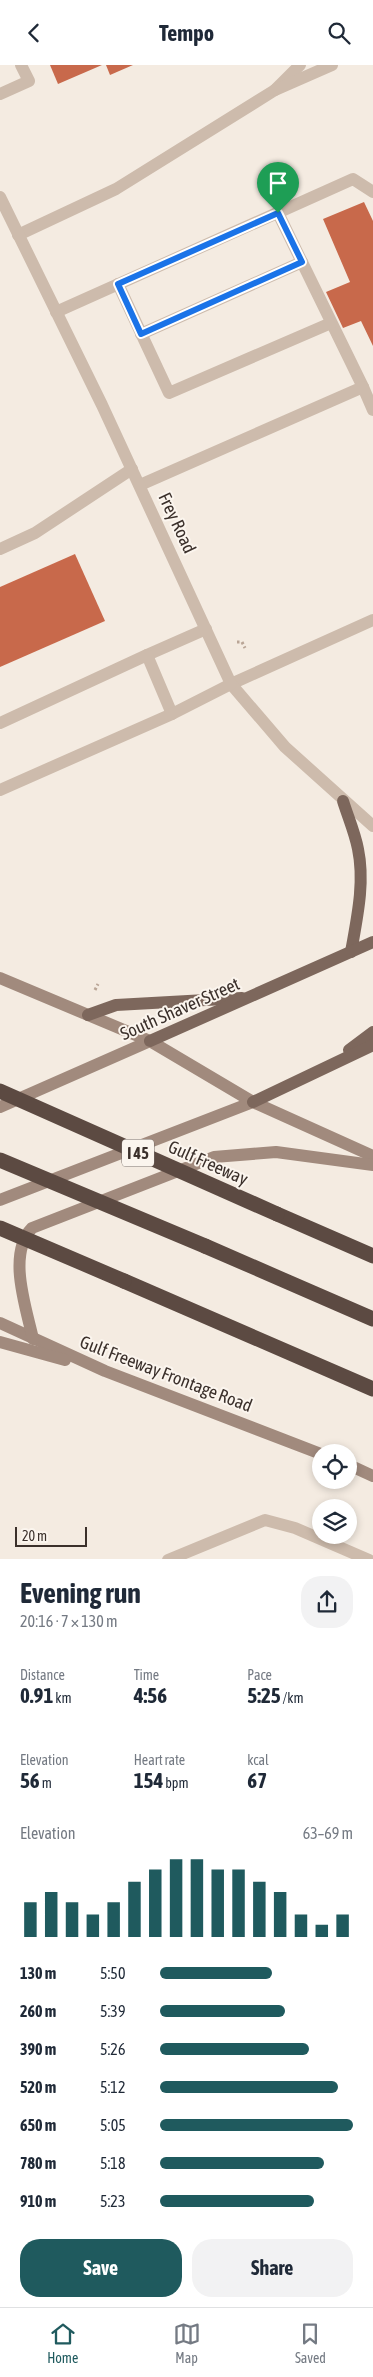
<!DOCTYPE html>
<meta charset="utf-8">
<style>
:root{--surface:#fff;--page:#f2f2f3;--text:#1f2937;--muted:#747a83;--line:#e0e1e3;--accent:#1f5a5e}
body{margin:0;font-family:"Asap Condensed",sans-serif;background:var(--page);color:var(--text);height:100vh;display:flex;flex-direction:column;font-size:19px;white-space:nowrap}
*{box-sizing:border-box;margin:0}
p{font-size:16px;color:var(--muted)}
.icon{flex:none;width:28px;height:28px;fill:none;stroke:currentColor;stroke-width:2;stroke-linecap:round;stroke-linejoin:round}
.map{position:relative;height:1494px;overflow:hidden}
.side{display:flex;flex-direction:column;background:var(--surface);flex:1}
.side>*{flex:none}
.controls{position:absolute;left:312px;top:1379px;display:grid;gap:10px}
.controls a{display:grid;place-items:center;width:45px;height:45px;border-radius:50%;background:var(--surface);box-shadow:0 2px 8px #0003;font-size:25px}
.scale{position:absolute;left:15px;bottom:12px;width:72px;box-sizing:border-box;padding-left:5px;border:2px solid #3b302b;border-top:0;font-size:14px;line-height:18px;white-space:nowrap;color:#3b302b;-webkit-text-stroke:4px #fbf5ee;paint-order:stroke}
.pin{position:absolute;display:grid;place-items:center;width:42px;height:42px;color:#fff;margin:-51px -21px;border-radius:50% 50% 50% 0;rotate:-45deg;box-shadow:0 0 5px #0007}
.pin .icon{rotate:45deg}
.round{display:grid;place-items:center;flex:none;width:52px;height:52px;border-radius:20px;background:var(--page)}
.overview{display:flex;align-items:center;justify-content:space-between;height:85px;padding:0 20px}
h1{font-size:28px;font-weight:700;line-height:38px}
.metrics{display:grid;grid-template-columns:repeat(3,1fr);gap:8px;height:85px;padding:5px 20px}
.metrics div{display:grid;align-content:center}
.metrics b{font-size:21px;font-weight:700}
.metrics small{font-size:14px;font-weight:400}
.metrics p{font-size:14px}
.chart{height:140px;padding:10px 20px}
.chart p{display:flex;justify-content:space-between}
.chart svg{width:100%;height:90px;margin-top:5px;stroke:var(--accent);stroke-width:6}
.primary-button{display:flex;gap:10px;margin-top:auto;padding:10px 20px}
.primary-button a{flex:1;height:58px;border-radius:20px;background:var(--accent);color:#fff;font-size:20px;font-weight:700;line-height:58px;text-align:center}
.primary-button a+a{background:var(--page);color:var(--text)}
ul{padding:0 20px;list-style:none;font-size:16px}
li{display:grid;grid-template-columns:80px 60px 1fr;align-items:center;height:38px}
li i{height:12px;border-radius:6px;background:var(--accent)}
header{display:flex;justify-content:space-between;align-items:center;height:65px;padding:0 20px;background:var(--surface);font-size:22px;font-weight:700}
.dock{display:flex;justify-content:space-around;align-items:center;height:70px;border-top:1px solid var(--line);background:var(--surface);font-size:14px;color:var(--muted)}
.dock a{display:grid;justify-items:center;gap:2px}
.dock .current{color:var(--accent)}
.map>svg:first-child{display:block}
.building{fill:#c8694b}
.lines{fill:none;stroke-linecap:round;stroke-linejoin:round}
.path{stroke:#b9a596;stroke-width:3;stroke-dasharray:2.5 2.5;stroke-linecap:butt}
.service{stroke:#cdbbac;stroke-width:12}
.minor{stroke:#cdbbac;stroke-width:12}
.tertiary{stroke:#cdbbac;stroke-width:12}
.secondary{stroke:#a18a7d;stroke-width:12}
.primary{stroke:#7d675c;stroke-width:12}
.motorway{stroke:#5c4a42;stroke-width:15}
.motorway-bridge{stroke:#5c4a42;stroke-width:15}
.route-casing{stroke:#fff;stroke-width:10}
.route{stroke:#1a73e8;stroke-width:6}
.labels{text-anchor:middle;stroke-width:4;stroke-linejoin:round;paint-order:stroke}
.shield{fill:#fbf5ee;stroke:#756b66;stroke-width:1}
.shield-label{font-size:16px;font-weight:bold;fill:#3b302b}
.street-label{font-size:18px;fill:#3b302b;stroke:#fbf5ee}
</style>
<header><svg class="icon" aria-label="back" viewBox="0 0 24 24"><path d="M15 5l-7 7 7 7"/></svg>Tempo<svg class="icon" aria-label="search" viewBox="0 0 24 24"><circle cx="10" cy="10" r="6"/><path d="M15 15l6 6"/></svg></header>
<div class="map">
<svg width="373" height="1495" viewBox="0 0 373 1495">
<rect width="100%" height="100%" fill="#f4ebe1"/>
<g class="building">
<path d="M 50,0 L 102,0 L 58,19 Z"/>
<path d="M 106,0 L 133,0 L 110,10 Z"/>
<path d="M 364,137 L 373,156 L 373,281 L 361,256 L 343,263 L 326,227 L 350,217 L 323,154 Z"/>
<path d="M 75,489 L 105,556 L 0,602 L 0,522 Z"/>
</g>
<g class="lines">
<g class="path">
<path d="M 237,577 L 242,577 L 245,583"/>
<path d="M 95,925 L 98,919"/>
</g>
<g class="service">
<path d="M 0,29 L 29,16 L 21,0"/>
<path d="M 278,148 L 363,322"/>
<path d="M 18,170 L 116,124 L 275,25 L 300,0"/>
<path d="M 118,219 L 169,328 L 331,258"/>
<path d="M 56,247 L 353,114 L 373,127"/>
<path d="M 141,269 L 302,197"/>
<path d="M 140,420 L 363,322 L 373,345"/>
<path d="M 0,484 L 35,468 L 132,404"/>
<path d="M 147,590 L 206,564"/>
<path d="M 231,619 L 373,555"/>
<path d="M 0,658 L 147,590 L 172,649"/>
<path d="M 168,1495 L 265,1455 L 295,1463 L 369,1495"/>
</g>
<path class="minor" d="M 275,25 L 332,0"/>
<g class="tertiary">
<path d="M 0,132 L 102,340 L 231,619 L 285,682 L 373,761"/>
<path d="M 0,725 L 172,649 L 231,619"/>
</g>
<g class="secondary">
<path d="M 0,913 L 150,976 L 253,1037 L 373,1091"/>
<path d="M 0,1042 L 150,976"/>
<path d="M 0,1135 L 253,1037"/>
<path d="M 0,1258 L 105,1306 L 321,1389"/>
<path d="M 33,1274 C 26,1242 7,1189 32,1163 L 214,1092 L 276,1087 L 373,1100"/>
<path d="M 0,1277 L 65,1295"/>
<path d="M 349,1400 L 373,1411"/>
</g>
<g class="primary">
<path d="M 343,736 C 348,752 355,768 358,784 C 365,818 357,853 351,887"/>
<path d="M 88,950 L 116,940 L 242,933"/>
<path d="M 150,976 L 373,877"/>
<path d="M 349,985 L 373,967"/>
<path d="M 253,1037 L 373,980"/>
</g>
<g class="motorway">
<path d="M 277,1149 L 373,1191"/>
<path d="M 205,1181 L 373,1254"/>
<path d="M 124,1216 L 373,1324"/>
</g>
<g class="motorway-bridge">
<path d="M 0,1026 L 277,1149"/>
<path d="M 0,1095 L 205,1181"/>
<path d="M 0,1163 L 124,1216"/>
</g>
</g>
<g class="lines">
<g class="route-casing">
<path id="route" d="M 278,148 L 302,197 L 141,269 L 118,219 Z"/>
</g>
<use href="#route" class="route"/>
</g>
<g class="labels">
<rect class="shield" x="122" y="1074.5" width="32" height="27" rx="4"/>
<g class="shield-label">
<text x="138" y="1094">I 45</text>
</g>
<g class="street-label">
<text transform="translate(177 458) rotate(65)" y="6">Frey Road</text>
<text transform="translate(180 944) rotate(-24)" y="6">South Shaver Street</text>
<text transform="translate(208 1098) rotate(24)" y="6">Gulf Freeway</text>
<text transform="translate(166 1309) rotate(21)" y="6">Gulf Freeway Frontage Road</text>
</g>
</g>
</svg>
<div class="controls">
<a><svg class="icon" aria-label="locate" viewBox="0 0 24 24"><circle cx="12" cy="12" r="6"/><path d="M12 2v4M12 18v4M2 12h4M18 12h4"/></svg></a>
<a><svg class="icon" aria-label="layers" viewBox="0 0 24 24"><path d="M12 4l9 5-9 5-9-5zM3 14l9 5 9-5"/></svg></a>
</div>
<div class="scale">20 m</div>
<div class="pin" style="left:278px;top:148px;background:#1e9e55"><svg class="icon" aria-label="arrive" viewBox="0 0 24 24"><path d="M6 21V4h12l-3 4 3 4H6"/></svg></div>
</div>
<section class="side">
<div class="overview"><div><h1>Evening run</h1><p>20:16 · 7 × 130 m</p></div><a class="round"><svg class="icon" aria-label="share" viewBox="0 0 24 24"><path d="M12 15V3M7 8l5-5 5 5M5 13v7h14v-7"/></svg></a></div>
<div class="metrics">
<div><p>Distance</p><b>0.91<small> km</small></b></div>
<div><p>Time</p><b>4:56</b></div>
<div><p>Pace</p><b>5:25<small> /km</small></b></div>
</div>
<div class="metrics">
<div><p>Elevation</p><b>56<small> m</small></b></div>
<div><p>Heart rate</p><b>154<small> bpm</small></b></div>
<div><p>kcal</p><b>67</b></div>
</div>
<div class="chart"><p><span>Elevation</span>63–69 m</p>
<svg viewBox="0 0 160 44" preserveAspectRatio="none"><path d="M5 44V27M15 44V22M25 44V27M35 44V33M45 44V27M55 44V17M65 44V11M75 44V6M85 44V6M95 44V11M105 44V11M115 44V17M125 44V22M135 44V33M145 44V38M155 44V33"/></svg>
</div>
<ul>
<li><b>130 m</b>5:50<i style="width:58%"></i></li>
<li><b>260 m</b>5:39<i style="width:65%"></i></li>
<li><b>390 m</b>5:26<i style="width:77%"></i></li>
<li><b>520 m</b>5:12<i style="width:92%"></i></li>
<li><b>650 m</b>5:05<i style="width:100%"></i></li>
<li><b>780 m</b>5:18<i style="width:85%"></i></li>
<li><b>910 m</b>5:23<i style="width:80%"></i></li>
</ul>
<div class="primary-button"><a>Save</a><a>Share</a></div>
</section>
<nav class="dock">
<a class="current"><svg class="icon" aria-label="home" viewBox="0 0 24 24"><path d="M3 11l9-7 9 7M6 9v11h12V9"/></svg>Home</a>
<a><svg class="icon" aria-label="map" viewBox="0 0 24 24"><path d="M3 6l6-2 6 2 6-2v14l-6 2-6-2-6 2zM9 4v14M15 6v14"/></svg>Map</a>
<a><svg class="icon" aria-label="saved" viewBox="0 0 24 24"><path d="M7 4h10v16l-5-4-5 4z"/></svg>Saved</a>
</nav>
